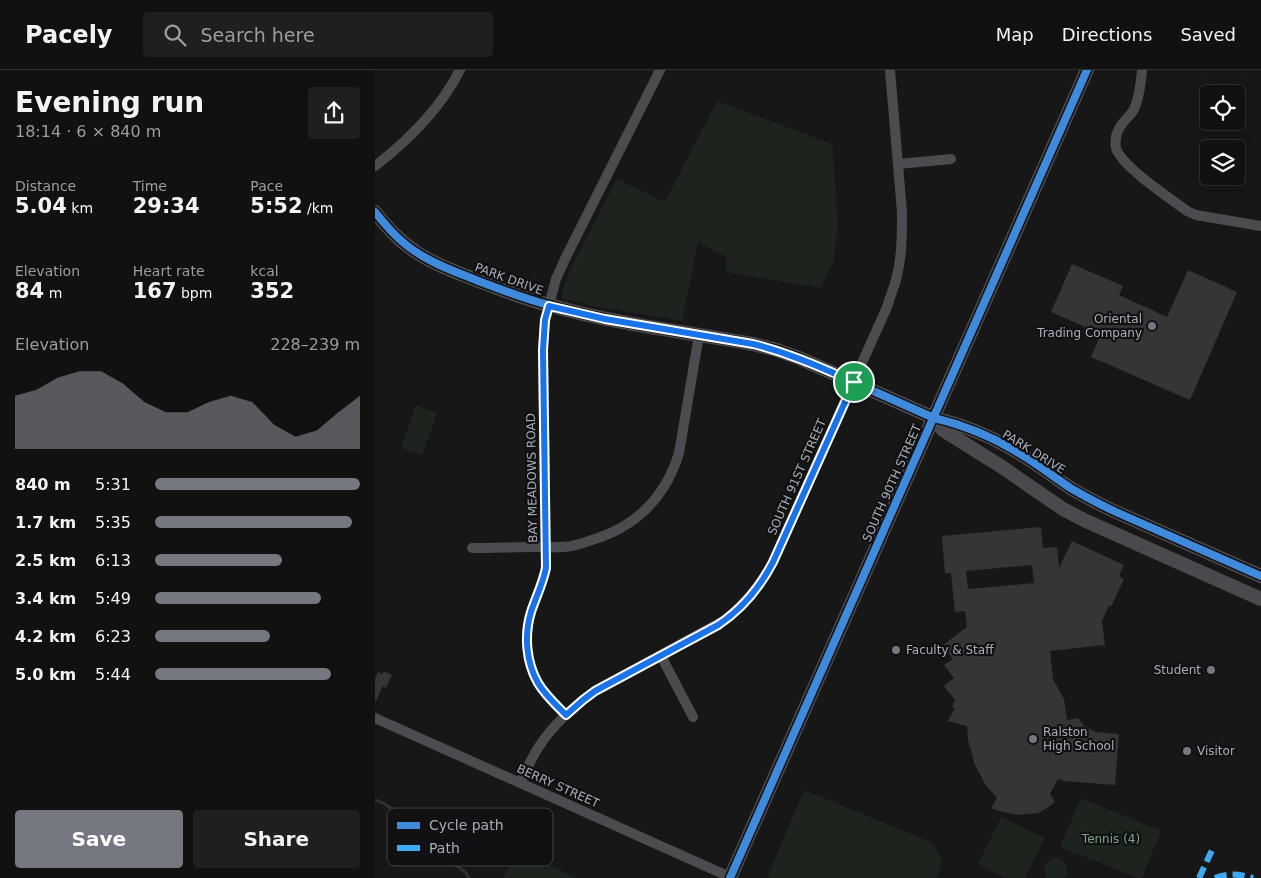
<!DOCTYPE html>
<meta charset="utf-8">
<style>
:root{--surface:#111;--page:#1e1f1f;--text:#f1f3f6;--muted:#9c9d9f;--line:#303131;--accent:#757880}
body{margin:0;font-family:"DejaVu Sans",sans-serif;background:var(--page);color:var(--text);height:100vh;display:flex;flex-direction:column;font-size:19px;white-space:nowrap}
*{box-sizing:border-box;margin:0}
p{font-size:16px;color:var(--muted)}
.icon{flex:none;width:28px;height:28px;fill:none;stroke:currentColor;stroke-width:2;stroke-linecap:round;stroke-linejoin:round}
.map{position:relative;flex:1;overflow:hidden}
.panel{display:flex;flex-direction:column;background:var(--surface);width:375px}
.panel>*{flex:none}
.tools{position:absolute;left:825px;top:15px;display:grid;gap:10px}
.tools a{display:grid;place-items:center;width:45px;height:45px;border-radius:5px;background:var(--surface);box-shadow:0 2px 12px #0003,0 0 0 1px var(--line);font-size:25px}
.pin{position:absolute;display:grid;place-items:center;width:42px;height:42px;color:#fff;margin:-21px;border:2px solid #fff;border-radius:50%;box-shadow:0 1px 5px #0007}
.round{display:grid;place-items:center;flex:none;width:52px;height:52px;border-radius:5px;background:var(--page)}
.overview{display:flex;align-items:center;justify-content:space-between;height:85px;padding:0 15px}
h1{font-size:28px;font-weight:700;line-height:38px}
.figures{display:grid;grid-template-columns:repeat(3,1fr);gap:8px;height:85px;padding:5px 15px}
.figures div{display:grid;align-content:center}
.figures b{font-size:21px;font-weight:700}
.figures small{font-size:14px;font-weight:400}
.figures p{font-size:14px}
.chart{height:140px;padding:10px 15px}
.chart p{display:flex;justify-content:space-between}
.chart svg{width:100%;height:90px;margin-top:5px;fill:var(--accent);opacity:.7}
.button{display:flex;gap:10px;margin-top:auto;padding:10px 15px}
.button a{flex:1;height:58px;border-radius:5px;background:var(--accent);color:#fff;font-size:20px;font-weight:700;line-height:58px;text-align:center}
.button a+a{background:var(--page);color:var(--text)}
ul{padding:0 15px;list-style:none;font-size:16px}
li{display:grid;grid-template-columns:80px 60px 1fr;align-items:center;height:38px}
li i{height:12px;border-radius:6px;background:var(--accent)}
header{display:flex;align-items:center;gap:30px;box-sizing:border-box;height:70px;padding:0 25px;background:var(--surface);border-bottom:1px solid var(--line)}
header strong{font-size:24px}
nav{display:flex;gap:28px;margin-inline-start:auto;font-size:18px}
.search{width:350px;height:45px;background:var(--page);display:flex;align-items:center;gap:12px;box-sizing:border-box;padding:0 18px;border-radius:5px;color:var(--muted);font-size:19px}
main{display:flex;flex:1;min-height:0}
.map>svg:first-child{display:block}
.green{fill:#1d241e}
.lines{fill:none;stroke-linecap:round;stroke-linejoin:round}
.stream{stroke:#2a3239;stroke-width:3}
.building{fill:#353536;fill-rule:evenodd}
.street{stroke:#4b4c50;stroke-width:10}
.secondary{stroke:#4a4a4e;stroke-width:14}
.quiet{stroke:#3fa9f5;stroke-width:6;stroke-dasharray:12 6;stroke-linecap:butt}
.cycleway-casing{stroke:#111113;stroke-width:11}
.cycleway{stroke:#408adc;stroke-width:8}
.route-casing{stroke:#fff;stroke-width:10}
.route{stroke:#1a73e8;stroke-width:6}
.poi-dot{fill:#757880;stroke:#111113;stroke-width:2}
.labels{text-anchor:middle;stroke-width:4.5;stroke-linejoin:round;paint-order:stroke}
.street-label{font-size:12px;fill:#a8adb8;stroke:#111113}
.poi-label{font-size:12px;fill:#a8adb8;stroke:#111113;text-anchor:start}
.park-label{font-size:12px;fill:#7fa381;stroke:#111113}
.key{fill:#111113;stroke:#3e4045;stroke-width:1}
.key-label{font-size:14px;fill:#a8adb8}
</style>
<header>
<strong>Pacely</strong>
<div class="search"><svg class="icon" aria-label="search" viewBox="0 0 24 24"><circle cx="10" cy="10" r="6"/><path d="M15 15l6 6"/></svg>Search here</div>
<nav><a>Map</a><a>Directions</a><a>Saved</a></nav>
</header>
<main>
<section class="panel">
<div class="overview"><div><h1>Evening run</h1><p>18:14 · 6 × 840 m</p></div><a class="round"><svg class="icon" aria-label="share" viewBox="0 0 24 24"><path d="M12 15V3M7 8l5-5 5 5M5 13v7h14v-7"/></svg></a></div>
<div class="figures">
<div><p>Distance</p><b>5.04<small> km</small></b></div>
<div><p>Time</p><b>29:34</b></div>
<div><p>Pace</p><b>5:52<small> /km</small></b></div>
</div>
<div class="figures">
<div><p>Elevation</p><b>84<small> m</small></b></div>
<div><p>Heart rate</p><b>167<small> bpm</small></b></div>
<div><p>kcal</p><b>352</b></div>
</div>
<div class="chart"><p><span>Elevation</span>228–239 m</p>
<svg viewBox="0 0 160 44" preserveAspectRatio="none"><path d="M0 44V18L10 15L20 9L30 6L40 6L50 12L60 21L70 26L80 26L90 21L100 18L110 21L120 32L130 38L140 35L150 26L160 18V44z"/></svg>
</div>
<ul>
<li><b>840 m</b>5:31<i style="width:100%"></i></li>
<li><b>1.7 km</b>5:35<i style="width:96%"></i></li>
<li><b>2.5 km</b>6:13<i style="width:62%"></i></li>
<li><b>3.4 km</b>5:49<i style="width:81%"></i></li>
<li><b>4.2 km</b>6:23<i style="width:56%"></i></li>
<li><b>5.0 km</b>5:44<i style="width:86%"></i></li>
</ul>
<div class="button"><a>Save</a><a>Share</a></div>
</section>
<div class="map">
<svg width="886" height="808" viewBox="0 0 886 808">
<rect width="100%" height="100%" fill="#171717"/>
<g class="green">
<path d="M 342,31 L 457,74 L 463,156 L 458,192 L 446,218 L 351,202 L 352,187 L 323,172 L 307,251 L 218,236 L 186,228 L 188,219 L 197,196 L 242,109 L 290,132 Z"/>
<path d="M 41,335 L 62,343 L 47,385 L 26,378 Z"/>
<path d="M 429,720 L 556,772 C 568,788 569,790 561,808 L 392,808 Z"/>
<path d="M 706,728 L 786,761 L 767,808 L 763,808 L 685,777 Z"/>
<path d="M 626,747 L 670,768 L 650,808 L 631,808 L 603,794 Z"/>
<path d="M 142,781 L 202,808 L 128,808 Z"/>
<path d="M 680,788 C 691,789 696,799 689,808 L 672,808 C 666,799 670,791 680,788 Z"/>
</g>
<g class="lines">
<g class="stream">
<path d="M 0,730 L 8,733 L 30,747 L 46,766 L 64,775 L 75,791 L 90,802 L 94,808"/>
<path d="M 82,796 C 83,792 84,781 86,779 C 89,774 99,773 104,767"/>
</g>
</g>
<g class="building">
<path d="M 697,194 L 748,216 L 744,225 L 792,247 L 813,200 L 862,222 L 815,330 L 716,287 L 726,264 L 676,242 Z"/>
<path d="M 666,457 L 668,478 L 682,477 L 684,498 L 697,471 L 749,495 L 744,506 L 749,509 L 736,537 L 734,535 L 727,551 L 730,575 L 675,581 L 678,609 L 689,629 L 692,650 L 703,648 L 708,655 L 720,662 L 744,664 L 740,715 L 689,711 L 683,709 L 675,724 L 680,732 L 672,738 L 663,743 L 643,745 L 624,741 L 616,738 L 622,728 L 610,714 L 600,695 L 593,670 L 592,656 L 573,651 L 580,638 L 577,637 L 580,630 L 569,616 L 579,608 L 569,595 L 578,589 L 568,575 L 592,557 L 590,541 L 580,542 L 576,503 L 570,503 L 567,466 ZM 657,495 L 659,513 L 593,519 L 591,501 Z"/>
<path d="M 9,601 L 17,605 L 11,618 L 8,616 L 0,633 L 0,609 L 3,602 L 7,604 Z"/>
</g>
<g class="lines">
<g class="street">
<path d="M 767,0 C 766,12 764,30 758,41 C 754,47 747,52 744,59 C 741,64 740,72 741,78 C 746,96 796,129 812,141 L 821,145 L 886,156"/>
<path d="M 523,94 L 576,89"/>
<path d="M 0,96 C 34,70 65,39 85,0"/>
<path d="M 97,478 C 119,478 140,477 162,477 C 174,477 185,478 197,476 C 206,474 214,471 223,468 C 264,454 291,425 304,383 L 324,265"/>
<path d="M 286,586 L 318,647"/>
<path d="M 191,645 C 182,636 173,627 165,616 C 151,595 149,565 156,542 C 161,527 168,513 171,497 L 168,280 L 170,250 L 181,209 L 190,189 L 285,0"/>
<path d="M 0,648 L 355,807"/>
<path d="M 145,713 C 151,700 157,687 165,675 C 179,654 199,636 220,621 L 350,550 C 370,534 386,515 398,492 L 512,237 C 515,228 518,219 521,210 C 527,188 527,165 527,142 L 515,0"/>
</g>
<g class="secondary">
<path d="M 0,142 C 12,157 24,171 41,182 C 60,195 84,203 106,212 C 128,220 150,229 174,235 C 240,254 311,262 378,274 L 402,280 L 424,288 L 559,348 C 589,355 620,368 647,385 C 664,395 680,408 697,419 C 711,427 726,435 741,442 L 886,506"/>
<path d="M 559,348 L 568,360 L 627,397 L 688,439 L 711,451 L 886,529"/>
<path d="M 355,808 L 712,0"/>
</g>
<g class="quiet">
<path d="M 824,808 L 838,778"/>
<path d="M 840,808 C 852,803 865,804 878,808"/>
</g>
<g class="cycleway-casing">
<g id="cycleway">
<path d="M 0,142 C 12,157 24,171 41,182 C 60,195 84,203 106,212 C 128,220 150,229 174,235 C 240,254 311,262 378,274 L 402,280 L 424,288 L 559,348 C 589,355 620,368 647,385 C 664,395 680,408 697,419 C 711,427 726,435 741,442 L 886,506"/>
<path d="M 355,808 L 712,0"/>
</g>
</g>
<use href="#cycleway" class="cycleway"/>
</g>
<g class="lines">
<g class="route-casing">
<path id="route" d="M 174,236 L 230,249 L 378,274 C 414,283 445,297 479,312 L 398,492 C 385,517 367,539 343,555 L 220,621 L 208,630 L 191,645 C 181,635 170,625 163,613 C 151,592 149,565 156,542 C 161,527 168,513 171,498 L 168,280 L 170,250 Z"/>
</g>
<use href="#route" class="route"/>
</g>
<g class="poi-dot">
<circle cx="777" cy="256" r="5"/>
<circle cx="521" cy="580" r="5"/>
<circle cx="836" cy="600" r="5"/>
<circle cx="658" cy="669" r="5"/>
<circle cx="812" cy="681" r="5"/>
</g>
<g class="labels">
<g class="street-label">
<text transform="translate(134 209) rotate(20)" y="4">PARK DRIVE</text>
<text transform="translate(659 382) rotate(32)" y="4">PARK DRIVE</text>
<text transform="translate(422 407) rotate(-66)" y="4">SOUTH 91ST STREET</text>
<text transform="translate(157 408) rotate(-91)" y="4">BAY MEADOWS ROAD</text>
<text transform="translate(517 413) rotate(-66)" y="4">SOUTH 90TH STREET</text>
<text transform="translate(183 716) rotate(24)" y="4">BERRY STREET</text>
</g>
<g class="poi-label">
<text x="767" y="253" text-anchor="end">Oriental<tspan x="767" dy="14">Trading Company</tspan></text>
<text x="531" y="584">Faculty &amp; Staff</text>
<text x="826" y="604" text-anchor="end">Student</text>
<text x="668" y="666">Ralston<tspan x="668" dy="14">High School</tspan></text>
<text x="822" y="685">Visitor</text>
</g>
<g class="park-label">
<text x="736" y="773">Tennis (4)</text>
</g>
</g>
<rect x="12" y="738" width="166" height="58" rx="8" class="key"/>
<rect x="22" y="752" width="23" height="7" fill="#408adc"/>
<rect x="22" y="775" width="23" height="6" fill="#3fa9f5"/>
<g class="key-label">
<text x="54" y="760">Cycle path</text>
<text x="54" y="783">Path</text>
</g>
</svg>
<div class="tools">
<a><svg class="icon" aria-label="locate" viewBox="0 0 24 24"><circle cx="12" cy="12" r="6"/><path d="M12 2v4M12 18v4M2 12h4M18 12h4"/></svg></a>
<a><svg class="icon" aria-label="layers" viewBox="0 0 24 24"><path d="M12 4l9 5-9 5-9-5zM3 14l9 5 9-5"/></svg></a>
</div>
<div class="pin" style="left:479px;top:312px;background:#1e9e55"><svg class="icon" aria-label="arrive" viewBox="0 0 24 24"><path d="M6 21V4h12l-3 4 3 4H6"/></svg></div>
</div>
</main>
